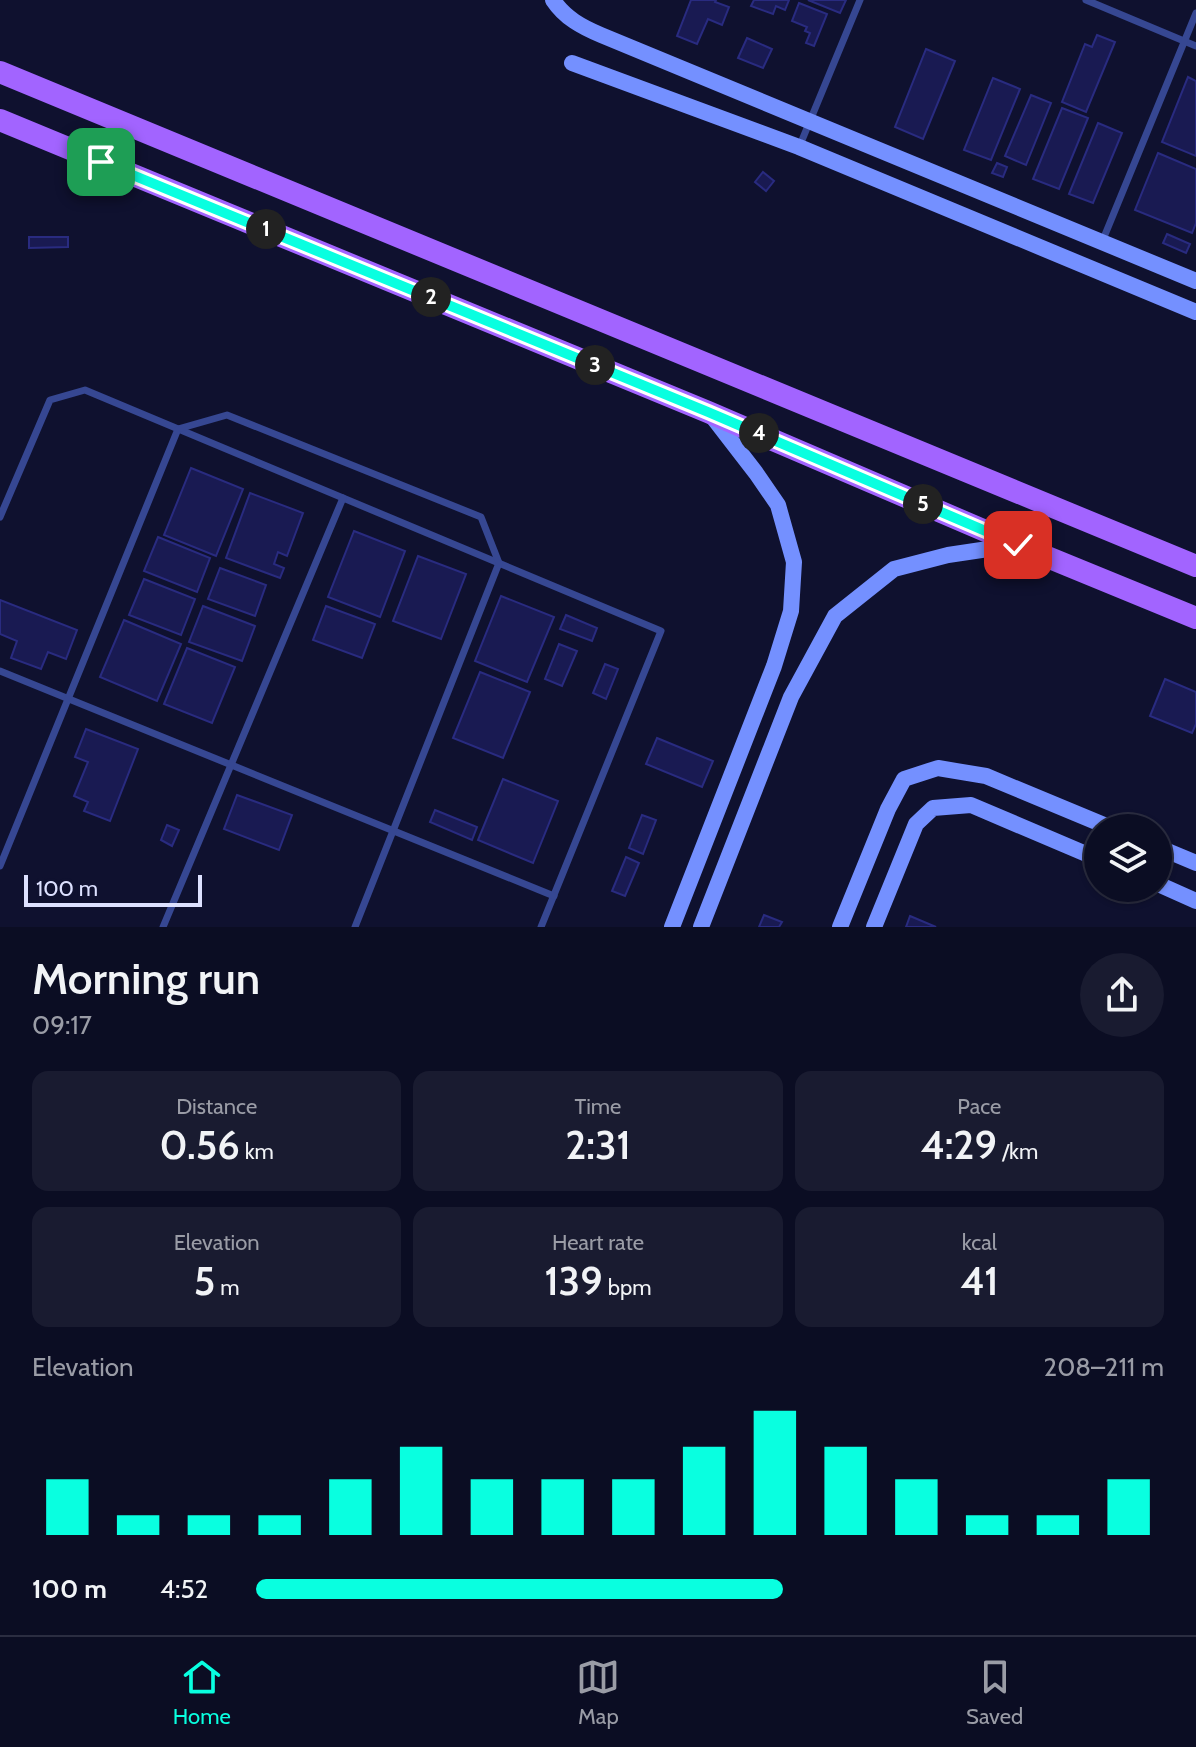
<!DOCTYPE html>
<meta charset="utf-8">
<style>
:root{--surface:#0b0d23;--page:#191b30;--text:#f1f3f6;--muted:#9a9ca6;--line:#2b2d41;--accent:#09ffe0}
body{margin:0;font-family:Cabin,sans-serif;background:var(--page);color:var(--text);height:100vh;display:flex;flex-direction:column;font-size:30px;white-space:nowrap}
*{box-sizing:border-box;margin:0}
p{font-size:26px;color:var(--muted)}
.icon{flex:none;width:44px;height:44px;fill:none;stroke:currentColor;stroke-width:2;stroke-linecap:round;stroke-linejoin:round}
.map{position:relative;height:927px;overflow:hidden}
.details{display:flex;flex-direction:column;background:var(--surface);flex:1}
.details>*{flex:none}
.fabs{position:absolute;left:1084px;top:814px;display:grid;gap:16px}
.fabs a{display:grid;place-items:center;width:88px;height:88px;border-radius:50%;background:var(--surface);box-shadow:0 2px 6px #0004,0 0 0 2px var(--line);font-size:40px}
.scale{position:absolute;left:24px;bottom:20px;width:178px;box-sizing:border-box;padding-left:8px;border:4px solid #dde1ff;border-top:0;font-size:22px;line-height:28px;white-space:nowrap;color:#dde1ff;-webkit-text-stroke:6px #0f112f;paint-order:stroke}
.pin{position:absolute;display:grid;place-items:center;width:68px;height:68px;color:#fff;margin:-34px;border-radius:16px;box-shadow:0 4px 12px #0006}
.km{position:absolute;width:40px;height:40px;margin:-20px;border-radius:50%;background:#222;color:#fff;font-size:22px;line-height:40px;text-align:center}
.round{display:grid;place-items:center;flex:none;width:84px;height:84px;border-radius:42px;background:var(--page)}
.summary{display:flex;align-items:center;justify-content:space-between;height:136px;padding:0 32px}
h1{font-size:44px;font-weight:600;line-height:60px}
.metrics{display:grid;grid-template-columns:repeat(3,1fr);gap:12px;height:136px;padding:8px 32px}
.metrics div{display:grid;align-content:center;border-radius:16px;background:var(--page);text-align:center}
.metrics b{font-size:40px;font-weight:600}
.metrics small{font-size:22px;font-weight:400}
.metrics p{font-size:22px}
.chart{height:224px;padding:16px 32px}
.chart p{display:flex;justify-content:space-between}
.chart svg{width:100%;height:144px;margin-top:8px;stroke:var(--accent);stroke-width:6}
ul{padding:0 32px;list-style:none;font-size:26px}
li{display:grid;grid-template-columns:128px 96px 1fr;align-items:center;height:60px}
li i{height:20px;border-radius:10px;background:var(--accent)}
.menu{display:flex;justify-content:space-around;align-items:center;height:112px;border-top:2px solid var(--line);background:var(--surface);font-size:22px;color:var(--muted)}
.menu a{display:grid;justify-items:center;gap:4px}
.menu .selected{color:var(--accent)}
.map>svg:first-child{display:block}
.building{fill:#191a52;stroke:#292b80;stroke-width:2}
.lines{fill:none;stroke-linecap:round;stroke-linejoin:round}
.lane{stroke:#364792;stroke-width:7}
.secondary{stroke:#7490ff;stroke-width:16}
.primary{stroke:#a264ff;stroke-width:22}
.route-casing{stroke:#fff;stroke-width:16}
.route{stroke:#09ffe0;stroke-width:10}
</style>
<div class="map">
<svg width="1196" height="927" viewBox="0 0 1196 927">
<rect width="100%" height="100%" fill="#0f112f"/>
<g class="building">
<path d="M 691,0 L 716,0 L 715,2 L 729,7 L 722,25 L 708,19 L 697,44 L 677,36 Z"/>
<path d="M 754,0 L 789,0 L 785,10 L 776,6 L 773,14 L 751,6 Z"/>
<path d="M 808,0 L 846,0 L 840,13 Z"/>
<path d="M 799,3 L 827,14 L 814,46 L 806,43 L 810,33 L 805,31 L 807,27 L 792,21 Z"/>
<path d="M 1097,35 L 1115,42 L 1086,112 L 1062,102 L 1085,44 L 1092,47 Z"/>
<path d="M 747,38 L 772,49 L 763,68 L 738,58 Z"/>
<path d="M 926,49 L 955,61 L 923,139 L 895,127 Z"/>
<path d="M 1188,77 L 1196,81 L 1196,156 L 1162,142 Z"/>
<path d="M 993,78 L 1020,89 L 991,160 L 964,150 Z"/>
<path d="M 1031,95 L 1051,103 L 1026,165 L 1005,156 Z"/>
<path d="M 1062,108 L 1088,118 L 1059,189 L 1033,179 Z"/>
<path d="M 1098,123 L 1122,133 L 1093,203 L 1069,194 Z"/>
<path d="M 1158,153 L 1196,169 L 1196,223 L 1192,233 L 1135,210 Z"/>
<path d="M 997,163 L 1007,167 L 1003,177 L 992,173 Z"/>
<path d="M 763,172 L 774,181 L 766,191 L 755,182 Z"/>
<path d="M 1167,234 L 1190,244 L 1186,253 L 1163,243 Z"/>
<path d="M 29,237 L 68,237 L 68,247 L 29,248 Z"/>
<path d="M 191,468 L 243,489 L 216,556 L 164,535 Z"/>
<path d="M 250,493 L 303,513 L 287,556 L 278,552 L 274,564 L 284,568 L 280,578 L 226,558 Z"/>
<path d="M 354,531 L 405,551 L 380,617 L 328,597 Z"/>
<path d="M 158,537 L 210,558 L 197,592 L 144,571 Z"/>
<path d="M 418,556 L 466,574 L 441,639 L 393,621 Z"/>
<path d="M 220,568 L 266,585 L 255,616 L 208,599 Z"/>
<path d="M 144,579 L 195,599 L 181,635 L 129,615 Z"/>
<path d="M 501,596 L 554,617 L 527,682 L 475,661 Z"/>
<path d="M 0,600 L 77,630 L 66,659 L 48,652 L 41,669 L 11,658 L 17,641 L 0,634 Z"/>
<path d="M 203,606 L 255,626 L 242,661 L 189,642 Z"/>
<path d="M 326,606 L 375,624 L 362,658 L 313,640 Z"/>
<path d="M 566,615 L 597,628 L 592,641 L 560,629 Z"/>
<path d="M 124,620 L 181,644 L 157,701 L 100,677 Z"/>
<path d="M 559,644 L 577,651 L 562,686 L 545,679 Z"/>
<path d="M 187,648 L 235,667 L 212,723 L 164,704 Z"/>
<path d="M 605,664 L 618,669 L 606,699 L 593,693 Z"/>
<path d="M 480,672 L 530,692 L 503,758 L 453,738 Z"/>
<path d="M 1165,679 L 1196,692 L 1196,724 L 1192,733 L 1150,716 Z"/>
<path d="M 86,729 L 138,749 L 110,821 L 84,811 L 88,802 L 74,796 L 88,762 L 75,757 Z"/>
<path d="M 657,738 L 713,761 L 702,787 L 646,764 Z"/>
<path d="M 503,779 L 558,801 L 533,863 L 478,840 Z"/>
<path d="M 237,795 L 292,815 L 279,850 L 224,829 Z"/>
<path d="M 435,810 L 477,827 L 472,840 L 430,822 Z"/>
<path d="M 642,815 L 656,820 L 643,854 L 629,848 Z"/>
<path d="M 167,825 L 179,830 L 172,846 L 161,840 Z"/>
<path d="M 626,857 L 639,863 L 625,896 L 612,891 Z"/>
<path d="M 764,915 L 782,922 L 779,927 L 759,927 Z"/>
<path d="M 910,916 L 936,927 L 906,927 Z"/>
</g>
<g class="lines">
<g class="lane">
<path d="M 1086,0 L 1196,46"/>
<path d="M 800,145 L 860,0"/>
<path d="M 1102,242 L 1196,13"/>
<path d="M 0,517 L 50,400 L 85,390 L 661,631 L 541,927"/>
<path d="M 0,671 L 554,896"/>
<path d="M 0,866 L 178,429 L 227,415 L 481,517 L 499,563 L 355,927"/>
<path d="M 163,927 L 343,498"/>
</g>
<g class="secondary">
<path d="M 553,0 C 565,18 582,27 601,35 L 1196,281"/>
<path d="M 572,63 L 799,147 L 1196,312"/>
<path d="M 1158,847 L 1196,863"/>
<path d="M 1158,884 L 1196,901"/>
<path d="M 672,927 L 774,666 L 791,611 L 794,562 L 778,505 L 756,473 L 712,416"/>
<path d="M 701,927 L 791,697 L 835,616 L 894,569 L 948,555 L 1015,545"/>
<path d="M 840,927 L 888,809 L 904,779 L 938,768 L 986,776 L 1111,828"/>
<path d="M 874,927 L 916,824 L 933,808 L 971,805 L 1098,859"/>
</g>
<g class="primary">
<path d="M 0,72 L 1196,566"/>
<path d="M 0,120 L 708,412 L 1018,545 L 1196,618"/>
</g>
</g>
<g class="lines">
<g class="route-casing">
<path id="route" d="M 101,162 L 708,412 L 1018,545"/>
</g>
<use href="#route" class="route"/>
</g>
</svg>
<div class="fabs">
<a><svg class="icon" aria-label="layers" viewBox="0 0 24 24"><path d="M12 4l9 5-9 5-9-5zM3 14l9 5 9-5"/></svg></a>
</div>
<div class="scale">100 m</div>
<div class="pin" style="left:101px;top:162px;background:#1e9e55"><svg class="icon" aria-label="arrive" viewBox="0 0 24 24"><path d="M6 21V4h12l-3 4 3 4H6"/></svg></div>
<div class="pin" style="left:1018px;top:545px;background:#d93025"><svg class="icon" aria-label="check" viewBox="0 0 24 24"><path d="M5 12l5 5 9-10"/></svg></div>
<b class="km" style="left:266px;top:229px">1</b>
<b class="km" style="left:431px;top:297px">2</b>
<b class="km" style="left:595px;top:365px">3</b>
<b class="km" style="left:759px;top:433px">4</b>
<b class="km" style="left:923px;top:504px">5</b>
</div>
<section class="details">
<div class="summary"><div><h1>Morning run</h1><p>09:17</p></div><a class="round"><svg class="icon" aria-label="share" viewBox="0 0 24 24"><path d="M12 15V3M7 8l5-5 5 5M5 13v7h14v-7"/></svg></a></div>
<div class="metrics">
<div><p>Distance</p><b>0.56<small> km</small></b></div>
<div><p>Time</p><b>2:31</b></div>
<div><p>Pace</p><b>4:29<small> /km</small></b></div>
</div>
<div class="metrics">
<div><p>Elevation</p><b>5<small> m</small></b></div>
<div><p>Heart rate</p><b>139<small> bpm</small></b></div>
<div><p>kcal</p><b>41</b></div>
</div>
<div class="chart"><p><span>Elevation</span>208–211 m</p>
<svg viewBox="0 0 160 44" preserveAspectRatio="none"><path d="M5 44V27M15 44V38M25 44V38M35 44V38M45 44V27M55 44V17M65 44V27M75 44V27M85 44V27M95 44V17M105 44V6M115 44V17M125 44V27M135 44V38M145 44V38M155 44V27"/></svg>
</div>
<ul>
<li><b>100 m</b>4:52<i style="width:58%"></i></li>
</ul>
</section>
<nav class="menu">
<a class="selected"><svg class="icon" aria-label="home" viewBox="0 0 24 24"><path d="M3 11l9-7 9 7M6 9v11h12V9"/></svg>Home</a>
<a><svg class="icon" aria-label="map" viewBox="0 0 24 24"><path d="M3 6l6-2 6 2 6-2v14l-6 2-6-2-6 2zM9 4v14M15 6v14"/></svg>Map</a>
<a><svg class="icon" aria-label="saved" viewBox="0 0 24 24"><path d="M7 4h10v16l-5-4-5 4z"/></svg>Saved</a>
</nav>
